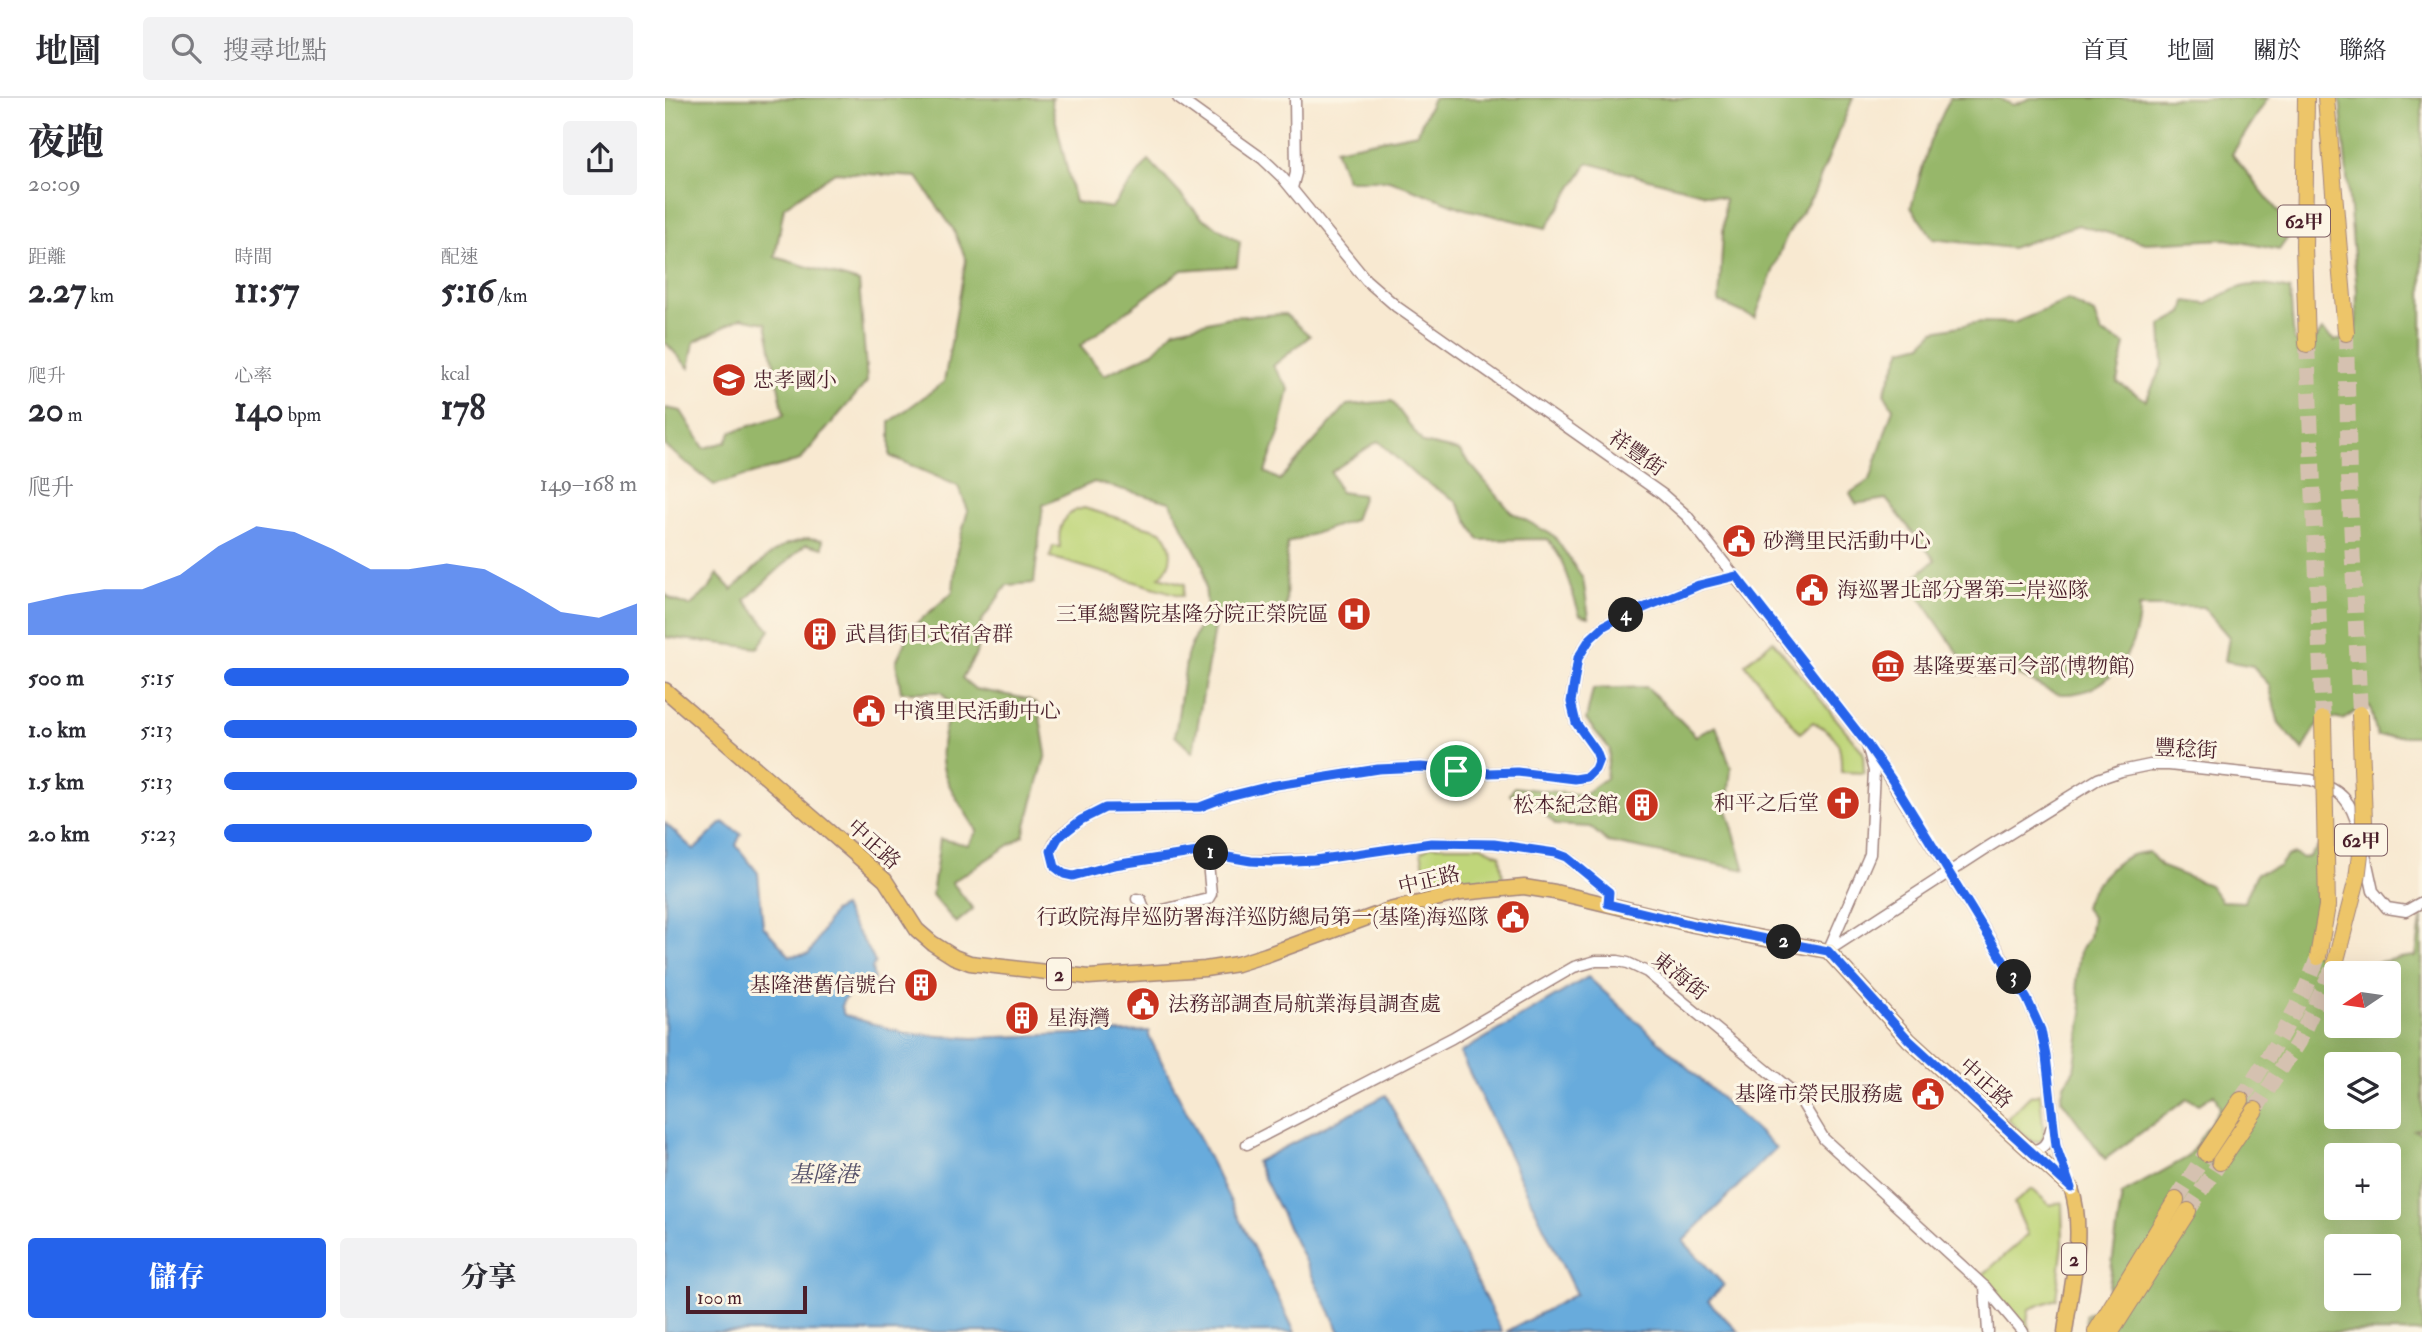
<!DOCTYPE html>
<html lang="zh-TW">
<meta charset="utf-8">
<style>
:root{--surface:#fff;--page:#f2f2f3;--text:#2b2b33;--muted:#7c7c81;--line:#e1e1e2;--accent:#2563eb}
body{margin:0;font-family:"IM FELL Double Pica","Noto Serif TC",serif;background:var(--page);color:var(--text);height:100vh;display:flex;flex-direction:column;font-size:26px;white-space:nowrap}
*{box-sizing:border-box;margin:0}
p{font-size:23px;color:var(--muted)}
.icon{flex:none;width:38px;height:38px;fill:none;stroke:currentColor;stroke-width:2;stroke-linecap:round;stroke-linejoin:round}
.map{position:relative;flex:1;overflow:hidden}
.details{display:flex;flex-direction:column;background:var(--surface);width:665px}
.details>*{flex:none}
.needle{width:46px;rotate:257deg}
.controls{position:absolute;left:1659px;top:863px;display:grid;gap:14px}
.controls a{display:grid;place-items:center;width:77px;height:77px;border-radius:7px;background:var(--surface);box-shadow:0 7px 28px #0002;font-size:35px}
.scale{position:absolute;left:21px;bottom:18px;width:121px;box-sizing:border-box;padding-left:7px;border:4px solid #4a1f2b;border-top:0;font-size:19px;line-height:24px;white-space:nowrap;color:#4a1f2b;-webkit-text-stroke:5px #fcf5e5;paint-order:stroke}
.pin{position:absolute;display:grid;place-items:center;width:60px;height:60px;color:#fff;margin:-30px;border:4px solid #fff;border-radius:50%;box-shadow:0 2px 7px #0007}
.km{position:absolute;width:35px;height:35px;margin:-18px;border-radius:50%;background:#222;color:#fff;font-size:19px;line-height:35px;text-align:center}
.round{display:grid;place-items:center;flex:none;width:74px;height:74px;border-radius:7px;background:var(--page)}
.head{display:flex;align-items:center;justify-content:space-between;height:119px;padding:0 28px}
h1{font-size:38px;font-weight:800;line-height:52px}
.metrics{display:grid;grid-template-columns:repeat(3,1fr);gap:10px;height:119px;padding:7px 28px}
.metrics div{display:grid;align-content:center}
.metrics b{font-size:35px;font-weight:800}
.metrics small{font-size:19px;font-weight:400}
.metrics p{font-size:19px}
.chart{height:196px;padding:14px 28px}
.chart p{display:flex;justify-content:space-between}
.chart svg{width:100%;height:126px;margin-top:7px;fill:var(--accent);opacity:.7}
.action{display:flex;gap:14px;margin-top:auto;padding:14px 28px}
.action a{flex:1;height:80px;border-radius:7px;background:var(--accent);color:#fff;font-size:28px;font-weight:800;line-height:80px;text-align:center}
.action a+a{background:var(--page);color:var(--text)}
ul{padding:0 28px;list-style:none;font-size:23px}
li{display:grid;grid-template-columns:112px 84px 1fr;align-items:center;height:52px}
li i{height:18px;border-radius:9px;background:var(--accent)}
header{display:flex;align-items:center;gap:42px;box-sizing:border-box;height:98px;padding:0 35px;background:var(--surface);border-bottom:2px solid var(--line)}
header strong{font-size:33px}
nav{display:flex;gap:38px;margin-inline-start:auto;font-size:24px}
.search{width:490px;height:63px;background:var(--page);display:flex;align-items:center;gap:18px;box-sizing:border-box;padding:0 24px;border-radius:7px;color:var(--muted);font-size:26px}
main{display:flex;flex:1;min-height:0}
.map>svg:first-child{display:block}
.green{fill:#bfd67a;stroke:#847a52;stroke-width:2}
.forest{fill:#97b76a;stroke:#706b4a;stroke-width:2;fill-rule:evenodd}
.water{fill:#67abdc;stroke:#586584;stroke-width:2}
.lines{fill:none;stroke-linecap:round;stroke-linejoin:round}
.highway-tunnel{stroke:#d5c1b0;stroke-width:16;stroke-dasharray:16 8;stroke-linecap:butt}
.minor-casing{stroke:#a1847e;stroke-width:13}
.major-casing{stroke:#a1847e;stroke-width:17}
.highway-casing{stroke:#a1847e;stroke-width:18}
.minor{stroke:#fff;stroke-width:10}
.major{stroke:#edc569;stroke-width:14}
.highway{stroke:#edc569;stroke-width:16}
.highway-bridge-casing{stroke:#a1847e;stroke-width:18;stroke-linecap:butt}
.highway-bridge{stroke:#edc569;stroke-width:16}
.route-casing{stroke:#fff;stroke-width:14}
.route{stroke:#2563eb;stroke-width:9}
.labels{text-anchor:middle;stroke-width:6;stroke-linejoin:round;paint-order:stroke}
.shield{fill:#fcf5e5;stroke:#7f5f63;stroke-width:2}
.shield-label{font-size:19px;font-weight:bold;fill:#4a1f2b}
.poi-label{font-size:21px;fill:#4a1f2b;stroke:#fcf5e5;text-anchor:start}
.street-label{font-size:21px;fill:#4a1f2b;stroke:#fcf5e5}
.water-label{font-size:23px;font-style:italic;fill:#545069;stroke:#fcf5e5}
</style>
<header>
<strong>地圖</strong>
<div class="search"><svg class="icon" aria-label="search" viewBox="0 0 24 24"><circle cx="10" cy="10" r="6"/><path d="M15 15l6 6"/></svg>搜尋地點</div>
<nav><a>首頁</a><a>地圖</a><a>關於</a><a>聯絡</a></nav>
</header>
<main>
<section class="details">
<div class="head"><div><h1>夜跑</h1><p>20:09</p></div><a class="round"><svg class="icon" aria-label="share" viewBox="0 0 24 24"><path d="M12 15V3M7 8l5-5 5 5M5 13v7h14v-7"/></svg></a></div>
<div class="metrics">
<div><p>距離</p><b>2.27<small> km</small></b></div>
<div><p>時間</p><b>11:57</b></div>
<div><p>配速</p><b>5:16<small> /km</small></b></div>
</div>
<div class="metrics">
<div><p>爬升</p><b>20<small> m</small></b></div>
<div><p>心率</p><b>140<small> bpm</small></b></div>
<div><p>kcal</p><b>178</b></div>
</div>
<div class="chart"><p><span>爬升</span>149–168 m</p>
<svg viewBox="0 0 160 44" preserveAspectRatio="none"><path d="M0 44V33L10 30L20 28L30 28L40 23L50 13L60 6L70 8L80 14L90 21L100 21L110 19L120 21L130 28L140 36L150 38L160 33V44z"/></svg>
</div>
<ul>
<li><b>500 m</b>5:15<i style="width:98%"></i></li>
<li><b>1.0 km</b>5:13<i style="width:100%"></i></li>
<li><b>1.5 km</b>5:13<i style="width:100%"></i></li>
<li><b>2.0 km</b>5:23<i style="width:89%"></i></li>
</ul>
<div class="action"><a>儲存</a><a>分享</a></div>
</section>
<div class="map">
<svg width="1757" height="1234" viewBox="0 0 1757 1234">
<rect width="100%" height="100%" fill="#fcf5e5"/>
<filter id="ink" filterUnits="userSpaceOnUse"><feTurbulence type="fractalNoise" baseFrequency=".0143" numOctaves="2"/><feDisplacementMap in="SourceGraphic" scale="14" xChannelSelector="R" yChannelSelector="G"/><feConvolveMatrix kernelMatrix="1 2 1 2 8 2 1 2 1" color-interpolation-filters="sRGB"/></filter>
<filter id="wash" filterUnits="userSpaceOnUse"><feTurbulence type="fractalNoise" baseFrequency=".00686" numOctaves="4" result="noise"/><feDisplacementMap in="SourceGraphic" scale="28" xChannelSelector="R" yChannelSelector="G"/><feGaussianBlur stdDeviation="1.57" result="paint"/><feColorMatrix in="noise" values="0 0 0 0 0 0 0 0 0 0 0 0 0 0 0 0 0 1.4 0 .05"/><feComposite in="paint" operator="in"/></filter>
<g filter="url(#wash)">
<rect width="100%" height="100%" fill="#f8e9d1"/>
<g class="green">
<path d="M 419,410 L 496,433 C 510,447 509,467 494,479 L 520,486 L 518,498 L 385,459 L 388,448 L 395,449 C 392,430 398,414 419,410 Z"/>
<path d="M 1108,543 L 1198,654 L 1199,675 L 1176,674 C 1177,646 1173,637 1148,624 L 1135,635 L 1080,566 Z"/>
<path d="M 766,748 L 816,748 L 835,757 L 838,780 L 800,784 L 764,791 L 756,754 Z"/>
<path d="M 1375,995 L 1379,1037 L 1376,1043 L 1368,1044 L 1342,1021 L 1365,998 Z"/>
<path d="M 1367,1091 L 1385,1107 L 1397,1104 L 1398,1146 L 1391,1201 L 1364,1211 L 1362,1224 L 1366,1234 L 1363,1234 L 1315,1179 L 1363,1137 L 1349,1105 Z"/>
</g>
<g class="forest">
<path d="M 0,0 L 388,0 L 386,3 L 410,104 L 446,110 L 484,62 L 536,119 L 575,144 L 572,168 L 517,172 L 415,248 L 439,277 L 489,254 L 509,232 L 564,219 L 620,216 L 645,238 L 608,268 L 624,291 L 614,336 L 600,374 L 615,382 L 682,307 L 727,303 L 758,345 L 794,353 L 846,414 L 889,438 L 918,481 L 924,519 L 915,517 L 896,461 L 883,441 L 814,442 L 791,403 L 751,378 L 713,343 L 666,374 L 675,394 L 698,397 L 689,422 L 622,445 L 621,517 L 550,524 L 528,655 L 510,638 L 522,557 L 542,509 L 538,467 L 505,404 L 429,384 L 378,407 L 369,485 L 342,487 L 316,524 L 311,556 L 297,580 L 310,591 L 363,601 L 373,607 L 381,656 L 358,738 L 287,784 L 308,811 L 291,825 L 267,797 L 275,741 L 303,747 L 312,733 C 282,685 263,666 288,608 L 276,594 L 236,594 L 231,564 L 246,530 L 288,494 L 291,456 L 303,412 L 293,388 L 225,358 L 225,324 L 279,284 L 301,161 L 288,131 L 252,79 L 170,74 L 119,109 L 110,159 L 194,184 L 202,284 L 135,362 L 49,387 L 0,348 L 0,310 L 16,313 L 39,350 L 61,344 L 66,334 L 119,317 L 101,225 L 76,220 L 29,244 L 24,270 L 0,244 Z"/>
<path d="M 768,0 L 1188,0 L 1148,97 L 1121,139 L 1090,220 L 1054,204 L 1060,101 L 923,65 L 881,130 L 800,111 L 724,82 L 682,82 L 670,51 L 752,35 Z"/>
<path d="M 1285,0 L 1333,0 L 1348,7 L 1366,0 L 1603,0 L 1567,56 L 1628,132 L 1614,152 L 1561,141 L 1481,145 L 1413,127 L 1346,150 L 1268,141 L 1246,109 L 1265,43 Z"/>
<path d="M 1675,0 L 1757,0 L 1757,642 L 1750,638 L 1712,638 L 1705,608 L 1691,613 L 1678,622 L 1662,619 L 1650,630 L 1638,653 L 1614,626 L 1604,587 L 1588,568 L 1560,563 L 1564,539 L 1538,509 L 1474,509 C 1474,552 1444,598 1396,596 C 1382,595 1366,581 1352,577 C 1340,572 1321,576 1308,577 L 1244,484 L 1270,462 L 1221,401 L 1191,406 L 1185,395 L 1205,382 L 1228,310 L 1219,295 L 1237,251 L 1257,246 L 1269,233 L 1315,224 L 1349,225 L 1403,202 L 1429,216 L 1436,235 L 1460,246 L 1452,284 L 1481,302 L 1498,266 L 1496,227 L 1518,215 L 1521,203 L 1542,206 C 1576,185 1587,183 1625,192 L 1629,242 L 1638,249 L 1648,245 L 1657,232 L 1670,243 L 1688,238 L 1691,229 L 1692,193 Z"/>
<path d="M 143,440 L 158,442 L 158,450 L 141,446 L 80,502 L 105,532 L 93,550 L 0,539 L 0,496 L 6,501 L 25,508 L 45,490 L 52,476 L 67,492 L 102,459 L 120,447 Z"/>
<path d="M 982,589 L 1031,638 L 1051,628 L 1066,670 L 1062,712 L 1080,772 L 943,744 L 925,729 L 891,727 L 869,706 L 845,697 L 849,689 L 918,697 L 941,680 L 945,651 L 921,622 L 928,591 Z"/>
<path d="M 1653,749 L 1653,804 L 1647,850 L 1651,857 L 1676,864 L 1689,871 C 1711,865 1728,860 1751,858 L 1757,817 L 1757,1029 L 1749,1032 L 1757,1035 L 1757,1234 L 1421,1234 L 1420,1217 L 1441,1208 L 1457,1096 L 1523,1059 L 1555,1010 L 1549,996 L 1534,1006 L 1522,1001 L 1440,1061 L 1396,1001 L 1399,987 L 1409,972 L 1418,915 L 1411,884 L 1415,853 L 1424,839 L 1427,819 L 1419,809 C 1423,791 1449,763 1467,757 C 1472,755 1478,755 1484,754 L 1497,769 L 1544,787 L 1556,803 L 1579,804 L 1592,775 L 1614,769 L 1622,758 L 1630,756 L 1637,760 L 1644,759 ZM 1671,875 L 1724,875 L 1724,928 L 1671,928 ZM 1671,966 L 1724,966 L 1724,1018 L 1671,1018 ZM 1671,1057 L 1724,1057 L 1724,1110 L 1671,1110 ZM 1671,1148 L 1724,1148 L 1724,1200 L 1671,1200 Z"/>
</g>
<g class="water">
<path d="M 58,724 L 76,736 L 71,747 L 93,775 L 98,828 L 125,858 L 144,856 L 168,814 L 178,809 C 186,830 203,844 210,865 L 207,870 L 209,882 C 201,884 179,897 177,906 C 176,908 178,915 179,917 L 242,936 L 308,940 L 484,933 L 484,938 L 630,1234 L 0,1234 L 0,725 L 29,752 Z"/>
<path d="M 923,879 L 1111,1050 L 1018,1143 L 1059,1187 L 1043,1203 L 1074,1234 L 841,1234 L 911,1196 L 795,955 Z"/>
<path d="M 721,997 L 837,1234 L 838,1234 L 675,1234 L 591,1064 Z"/>
</g>
</g>
<g filter="url(#ink)">
<g class="lines">
<g class="highway-tunnel">
<path d="M 1681,235 L 1684,378 L 1695,616"/>
<path d="M 1642,246 L 1658,621"/>
<path d="M 1576,1002 C 1605,956 1635,911 1653,859"/>
<path d="M 1590,1012 L 1633,944 L 1670,866"/>
<path d="M 1511,1102 L 1541,1055"/>
<path d="M 1523,1113 L 1555,1064"/>
</g>
<g class="minor-casing">
<g id="minor">
<path d="M 513,0 L 598,61 L 617,79 L 701,182 L 732,209 L 997,396 L 1022,418 L 1202,646 L 1209,673 L 1205,756 L 1163,853"/>
<path d="M 627,90 L 631,75 L 630,0"/>
<path d="M 1208,654 L 1336,858 L 1362,901 L 1376,932 L 1381,958 L 1391,1048 L 1403,1085"/>
<path d="M 1699,752 L 1708,793 L 1722,810 L 1741,813 L 1757,804"/>
<path d="M 472,801 L 476,802 L 480,815 L 486,815 L 543,801 L 546,796 L 542,754"/>
<path d="M 943,806 L 944,794 L 901,759 L 890,755 L 829,746 L 766,745 L 650,762 L 607,763 L 587,763 L 533,754 L 449,767 L 408,778 L 399,776 L 390,769 L 386,753 L 392,740 L 416,722 L 440,710 L 535,709 L 564,698 L 605,688 L 713,671 L 756,669 L 824,675 L 852,674 L 910,681 L 922,679 L 930,671 L 934,661 L 931,653 L 911,625 L 906,604 L 913,560 L 925,541 L 939,528 L 952,521 L 1034,487 L 1071,478"/>
<path d="M 1164,852 L 1323,749 L 1433,681 L 1456,673 L 1485,667 L 1504,667 L 1646,682 C 1677,692 1686,702 1694,733"/>
<path d="M 582,1046 L 787,940 L 909,869 L 931,863 L 953,863 L 963,865 L 982,874 L 1133,998 L 1159,1041 L 1320,1189 L 1323,1234"/>
<path d="M 1364,1052 C 1379,1053 1383,1044 1386,1031"/>
<path d="M 1320,1189 L 1358,1234"/>
</g>
</g>
<g class="major-casing">
<path id="major" d="M 0,592 L 220,782 L 252,832 L 267,845 L 289,859 L 305,865 L 424,879 L 540,871 L 572,866 L 601,857 L 724,812 L 796,795 L 859,789 L 890,794 L 1029,827 L 1163,853 L 1244,942 L 1406,1090 C 1421,1133 1406,1189 1400,1234"/>
</g>
<g class="highway-casing">
<g id="highway">
<path d="M 1641,0 L 1639,148 L 1642,246"/>
<path d="M 1661,0 L 1681,235"/>
<path d="M 1541,1055 L 1576,1002"/>
<path d="M 1555,1064 L 1590,1012"/>
<path d="M 1431,1234 L 1511,1102"/>
<path d="M 1446,1234 L 1523,1113"/>
</g>
</g>
<use href="#minor" class="minor"/>
<use href="#major" class="major"/>
<use href="#highway" class="highway"/>
<g class="highway-bridge-casing">
<g id="highway-bridge">
<path d="M 1653,859 L 1662,808 L 1658,621"/>
<path d="M 1670,866 L 1692,781 L 1699,723 L 1695,616"/>
</g>
</g>
<use href="#highway-bridge" class="highway-bridge"/>
</g>
</g>
<g class="lines" filter="url(#ink)">
<g class="route-casing">
<path id="route" d="M 1071,478 L 1202,646 L 1227,682 L 1362,901 L 1376,932 L 1381,958 L 1391,1048 L 1406,1090 L 1244,942 L 1163,853 L 1029,827 L 943,806 L 944,794 L 901,759 L 890,755 L 829,746 L 766,745 L 650,762 L 607,764 L 586,763 L 533,754 L 449,767 L 408,778 L 399,776 L 390,769 L 386,753 L 393,740 L 416,722 L 440,710 L 535,709 L 564,698 L 605,688 L 713,671 L 756,669 L 824,675 L 852,674 L 910,681 L 922,679 L 930,671 L 934,661 L 931,653 L 911,625 L 906,604 L 913,560 L 925,541 L 939,528 L 952,521 L 1034,487 Z"/>
</g>
<use href="#route" class="route"/>
</g>
<defs>
<g id="school-disc" transform="scale(1.75)"><circle r="9.5" fill="#c8321e" stroke="#fcf5e5"/><path d="M0-5L7-2L0 1L-7-2ZM-4 1L0 2.5L4 1V4Q0 6-4 4Z" fill="#fff"/></g>
<g id="civic-disc" transform="scale(1.75)"><circle r="9.5" fill="#c8321e" stroke="#fcf5e5"/><path d="M-.6-6.5H3V-4.5H.6V-3L4-1V1h2V6H-6V1h2V-1L-.6-3ZM-1.2 2.5V6h2.4V2.5Z" fill="#fff"/></g>
<g id="hospital-disc" transform="scale(1.75)"><circle r="9.5" fill="#c8321e" stroke="#fcf5e5"/><path d="M-5-5h3v3.5h4V-5h3V5h-3V1.5h-4V5h-3Z" fill="#fff"/></g>
<g id="building-disc" transform="scale(1.75)"><circle r="9.5" fill="#c8321e" stroke="#fcf5e5"/><path d="M-4-6H4V6H1V3H-1V6H-4ZM-2.5-4.3h1.7v1.8h-1.7ZM.8-4.3h1.7v1.8H.8ZM-2.5-1h1.7V.8h-1.7ZM.8-1h1.7V.8H.8Z" fill="#fff"/></g>
<g id="museum-disc" transform="scale(1.75)"><circle r="9.5" fill="#c8321e" stroke="#fcf5e5"/><path d="M0-6L6-3V-2H-6V-3ZM-5-1h2V3h-2ZM-1-1h2V3h-2ZM3-1h2V3H3ZM-6 4H6V6H-6Z" fill="#fff"/></g>
<g id="church-disc" transform="scale(1.75)"><circle r="9.5" fill="#c8321e" stroke="#fcf5e5"/><path d="M-1.2-6h2.4v3.5h3.3v2.4h-3.3V6h-2.4V-.1h-3.3v-2.4h3.3Z" fill="#fff"/></g>
</defs>
<g fill-rule="evenodd">
<use href="#school-disc" x="64" y="282"/>
<use href="#civic-disc" x="1074" y="443"/>
<use href="#civic-disc" x="1147" y="492"/>
<use href="#hospital-disc" x="689" y="516"/>
<use href="#building-disc" x="155" y="536"/>
<use href="#museum-disc" x="1223" y="568"/>
<use href="#civic-disc" x="204" y="613"/>
<use href="#church-disc" x="1178" y="705"/>
<use href="#building-disc" x="977" y="707"/>
<use href="#civic-disc" x="848" y="819"/>
<use href="#building-disc" x="256" y="887"/>
<use href="#civic-disc" x="478" y="906"/>
<use href="#building-disc" x="357" y="920"/>
<use href="#civic-disc" x="1263" y="996"/>
</g>
<g class="labels">
<g class="shield">
<rect x="1613" y="107.5" width="52" height="31" rx="5"/>
<rect x="1670" y="726.5" width="52" height="31" rx="5"/>
<rect x="382" y="860.5" width="24" height="31" rx="5"/>
<rect x="1397" y="1145.5" width="24" height="31" rx="5"/>
</g>
<g class="shield-label">
<text x="1639" y="130">62甲</text>
<text x="1696" y="749">62甲</text>
<text x="394" y="883">2</text>
<text x="1409" y="1168">2</text>
</g>
<g class="poi-label">
<text x="88" y="289">忠孝國小</text>
<text x="1098" y="450">砂灣里民活動中心</text>
<text x="1172" y="499">海巡署北部分署第二岸巡隊</text>
<text x="664" y="523" text-anchor="end">三軍總醫院基隆分院正榮院區</text>
<text x="180" y="543">武昌街日式宿舍群</text>
<text x="1248" y="575">基隆要塞司令部(博物館)</text>
<text x="228" y="620">中濱里民活動中心</text>
<text x="1154" y="712" text-anchor="end">和平之后堂</text>
<text x="953" y="714" text-anchor="end">松本紀念館</text>
<text x="824" y="826" text-anchor="end">行政院海岸巡防署海洋巡防總局第一(基隆)海巡隊</text>
<text x="232" y="894" text-anchor="end">基隆港舊信號台</text>
<text x="503" y="913">法務部調查局航業海員調查處</text>
<text x="382" y="927">星海灣</text>
<text x="1238" y="1003" text-anchor="end">基隆市榮民服務處</text>
</g>
<g class="street-label">
<text transform="translate(972 355) rotate(35)" y="7">祥豐街</text>
<text transform="translate(1521 651) rotate(3)" y="7">豐稔街</text>
<text transform="translate(209 746) rotate(42)" y="7">中正路</text>
<text transform="translate(764 782) rotate(-13)" y="7">中正路</text>
<text transform="translate(1015 878) rotate(38)" y="7">東海街</text>
<text transform="translate(1321 985) rotate(42)" y="7">中正路</text>
</g>
<g class="water-label">
<text x="159" y="1084">基隆港</text>
</g>
</g>
</svg>
<div class="controls">
<a><svg class="needle" viewBox="-14 -14 28 28"><path d="M0-13l5 13h-10z" fill="#e53935"/><path d="M0 13l5-13h-10z" fill="#7c7c81"/></svg></a>
<a><svg class="icon" aria-label="layers" viewBox="0 0 24 24"><path d="M12 4l9 5-9 5-9-5zM3 14l9 5 9-5"/></svg></a>
<a>+</a>
<a>−</a>
</div>
<div class="scale">100 m</div>
<div class="pin" style="left:791px;top:673px;background:#1e9e55"><svg class="icon" aria-label="arrive" viewBox="0 0 24 24"><path d="M6 21V4h12l-3 4 3 4H6"/></svg></div>
<b class="km" style="left:546px;top:755px">1</b>
<b class="km" style="left:1119px;top:844px">2</b>
<b class="km" style="left:1349px;top:879px">3</b>
<b class="km" style="left:961px;top:517px">4</b>
</div>
</main>
